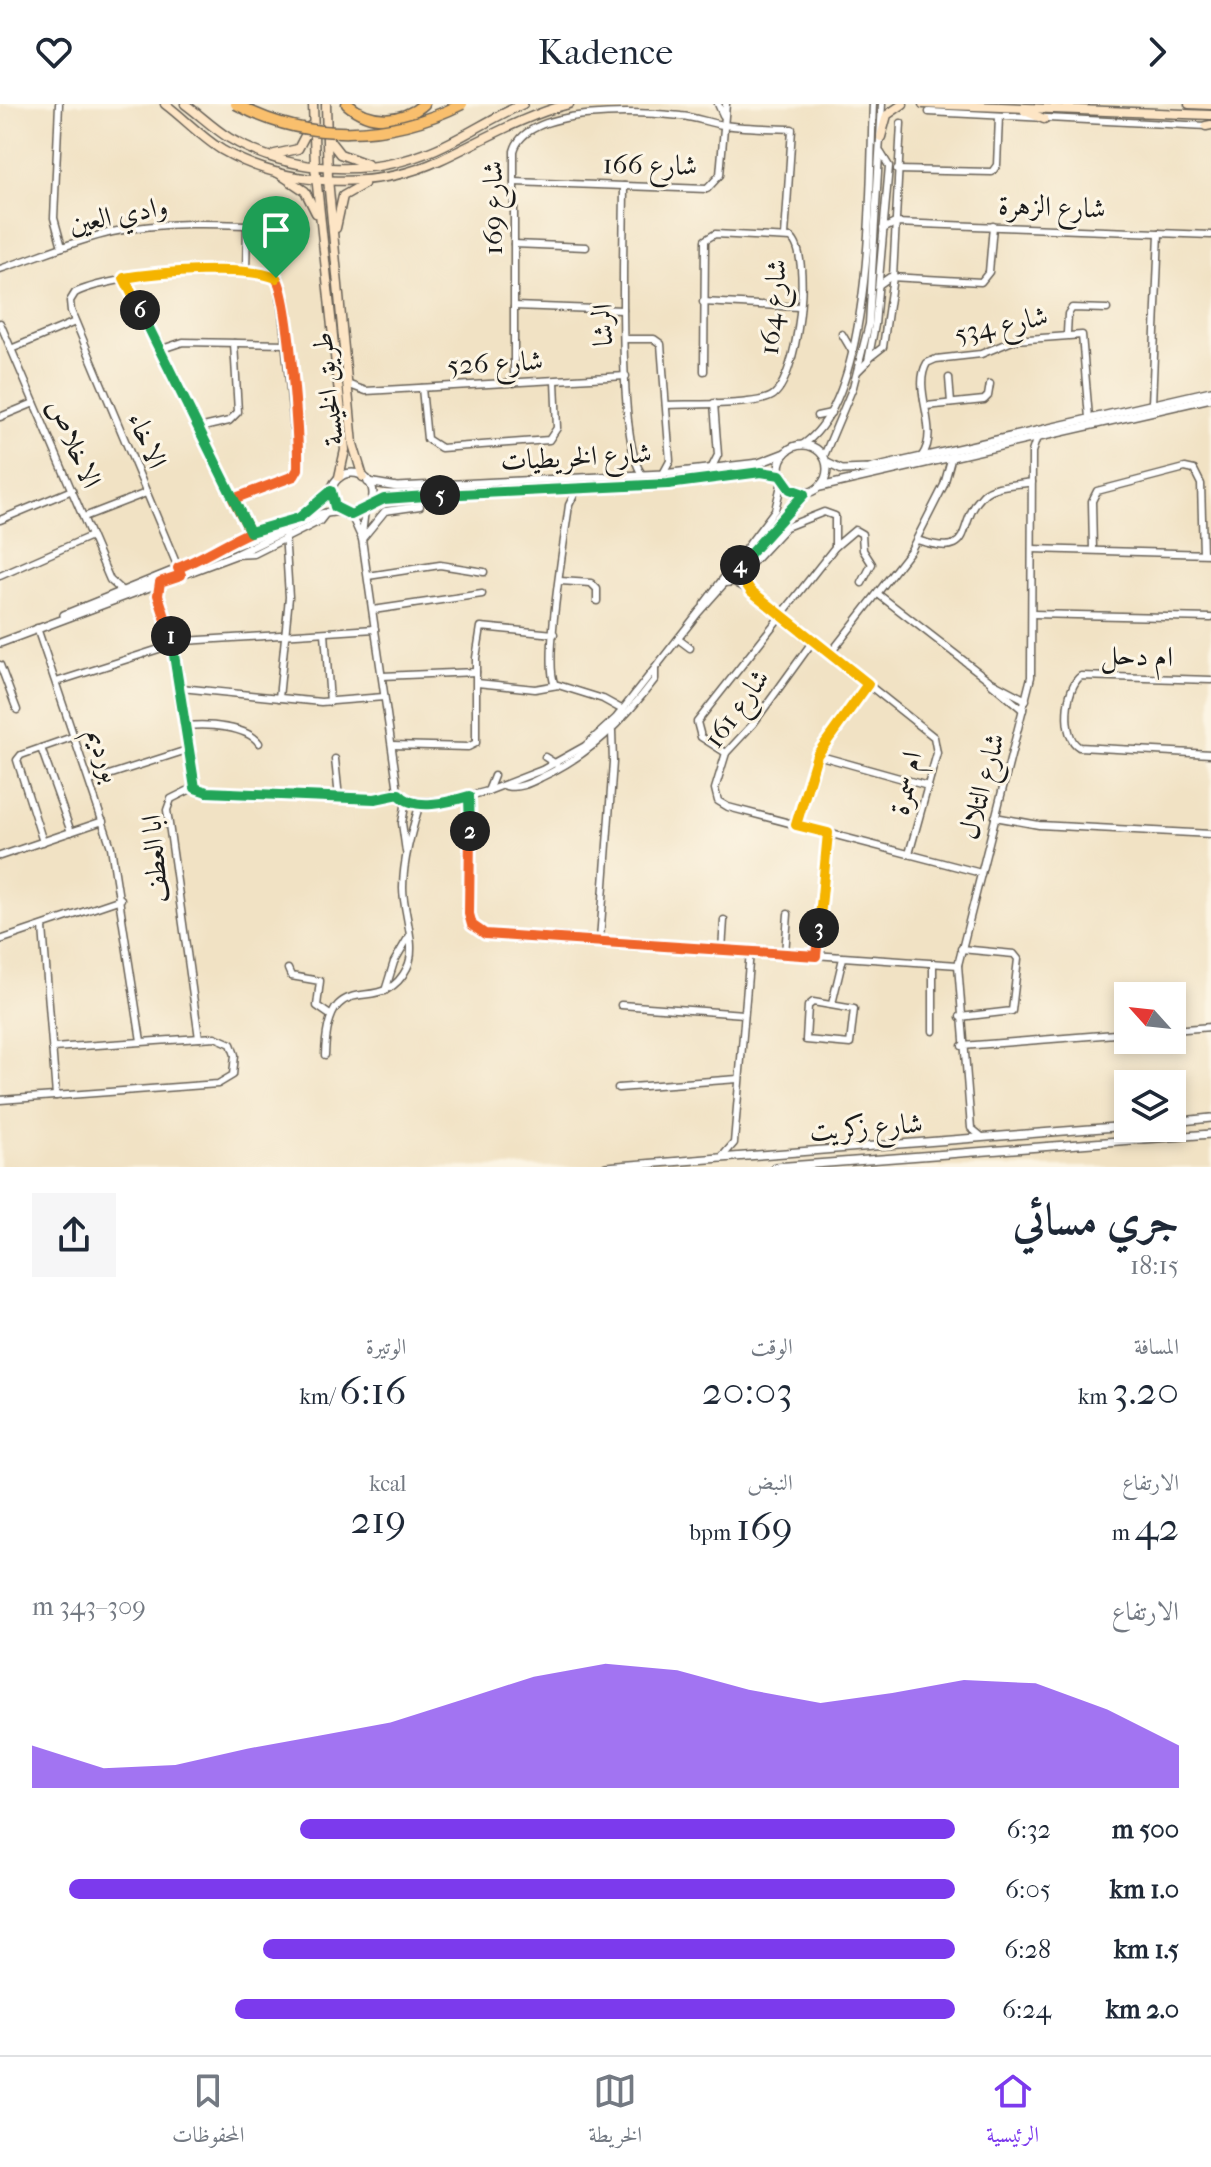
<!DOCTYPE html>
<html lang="ar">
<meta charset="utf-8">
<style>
:root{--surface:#fff;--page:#f6f6f7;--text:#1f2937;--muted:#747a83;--line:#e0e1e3;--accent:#7c3aed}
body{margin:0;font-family:"IM FELL French Canon",Amiri,serif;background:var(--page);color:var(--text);direction:rtl;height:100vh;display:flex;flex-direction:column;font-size:30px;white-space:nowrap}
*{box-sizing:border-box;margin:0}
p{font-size:26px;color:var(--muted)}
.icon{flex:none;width:44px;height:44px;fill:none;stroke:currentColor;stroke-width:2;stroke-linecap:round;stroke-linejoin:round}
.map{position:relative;height:1063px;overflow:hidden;direction:ltr}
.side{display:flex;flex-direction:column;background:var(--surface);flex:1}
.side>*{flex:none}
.needle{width:52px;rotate:297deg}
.tools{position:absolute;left:1114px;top:878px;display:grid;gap:16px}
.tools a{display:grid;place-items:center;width:72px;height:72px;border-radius:0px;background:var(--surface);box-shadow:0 4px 12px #0003;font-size:40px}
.pin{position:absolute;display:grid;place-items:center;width:68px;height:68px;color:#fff;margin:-82px -34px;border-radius:50% 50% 50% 0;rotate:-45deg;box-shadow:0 0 8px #0007}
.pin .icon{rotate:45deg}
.km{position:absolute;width:40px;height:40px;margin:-20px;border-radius:50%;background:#222;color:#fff;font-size:22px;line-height:40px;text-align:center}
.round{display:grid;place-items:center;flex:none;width:84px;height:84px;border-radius:0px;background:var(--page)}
.summary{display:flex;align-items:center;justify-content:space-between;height:136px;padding:0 32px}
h1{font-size:44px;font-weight:600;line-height:60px}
.figures{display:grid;grid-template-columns:repeat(3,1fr);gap:12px;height:136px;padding:8px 32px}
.figures div{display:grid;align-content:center}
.figures b{font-size:40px;font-weight:600}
.figures small{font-size:22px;font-weight:400}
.figures p{font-size:22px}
.chart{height:224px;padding:16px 32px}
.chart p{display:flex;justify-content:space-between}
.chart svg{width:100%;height:144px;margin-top:8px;fill:var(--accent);opacity:.7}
ul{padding:0 32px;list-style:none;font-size:26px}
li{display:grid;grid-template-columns:128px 96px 1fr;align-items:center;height:60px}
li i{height:20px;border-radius:10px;background:var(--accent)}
header{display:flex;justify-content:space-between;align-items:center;height:104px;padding:0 32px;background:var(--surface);font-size:36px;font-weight:600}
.tab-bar{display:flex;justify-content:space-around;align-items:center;height:112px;border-top:2px solid var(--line);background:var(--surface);font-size:22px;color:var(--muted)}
.tab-bar a{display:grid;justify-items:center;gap:4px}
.tab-bar .current{color:var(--accent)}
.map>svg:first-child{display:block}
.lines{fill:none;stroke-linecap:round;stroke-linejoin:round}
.minor-casing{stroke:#676157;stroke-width:9}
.tertiary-casing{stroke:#676157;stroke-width:10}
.secondary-casing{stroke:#676157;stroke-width:11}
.motorway-casing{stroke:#676157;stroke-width:13}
.minor{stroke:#fff;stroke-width:6}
.tertiary{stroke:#fff;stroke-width:7}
.secondary{stroke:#fde5c5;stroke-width:8}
.motorway{stroke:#f9bf6d;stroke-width:10}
.motorway-bridge-casing{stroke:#676157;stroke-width:13;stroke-linecap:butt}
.motorway-bridge{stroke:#f9bf6d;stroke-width:10}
.split-1-casing{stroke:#fff;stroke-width:16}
.split-2-casing{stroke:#fff;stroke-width:16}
.split-3-casing{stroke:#fff;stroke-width:16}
.split-4-casing{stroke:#fff;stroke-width:16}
.split-5-casing{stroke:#fff;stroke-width:16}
.split-6-casing{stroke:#fff;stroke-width:16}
.split-7-casing{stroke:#fff;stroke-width:16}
.split-1{stroke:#f0652b;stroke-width:10}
.split-2{stroke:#22a559;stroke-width:10}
.split-3{stroke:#f0652b;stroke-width:10}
.split-4{stroke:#f5b400;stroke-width:10}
.split-5{stroke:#22a559;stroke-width:10}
.split-6{stroke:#22a559;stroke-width:10}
.split-7{stroke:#f5b400;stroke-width:10}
.labels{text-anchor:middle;stroke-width:6;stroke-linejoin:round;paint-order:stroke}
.street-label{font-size:28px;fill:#1c1c1c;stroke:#fcf5e5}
</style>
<header><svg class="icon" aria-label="forward" viewBox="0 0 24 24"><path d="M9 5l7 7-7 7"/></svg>Kadence<svg class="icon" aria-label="heart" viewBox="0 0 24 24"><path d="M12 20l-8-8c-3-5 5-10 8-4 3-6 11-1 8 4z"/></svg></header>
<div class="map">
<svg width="1211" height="1063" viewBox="0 0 1211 1063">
<rect width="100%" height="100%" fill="#fcf5e5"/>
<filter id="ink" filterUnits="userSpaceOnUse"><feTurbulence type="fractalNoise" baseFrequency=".0125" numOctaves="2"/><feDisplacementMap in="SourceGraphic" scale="16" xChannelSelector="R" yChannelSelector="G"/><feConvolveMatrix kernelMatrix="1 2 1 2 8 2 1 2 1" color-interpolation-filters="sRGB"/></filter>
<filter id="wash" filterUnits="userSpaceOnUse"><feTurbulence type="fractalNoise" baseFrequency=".006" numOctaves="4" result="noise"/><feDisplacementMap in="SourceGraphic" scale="32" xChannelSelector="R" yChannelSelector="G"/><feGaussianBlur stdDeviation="1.8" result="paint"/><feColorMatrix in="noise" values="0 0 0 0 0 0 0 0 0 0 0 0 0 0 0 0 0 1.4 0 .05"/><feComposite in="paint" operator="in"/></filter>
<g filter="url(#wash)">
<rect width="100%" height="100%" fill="#f1e2c4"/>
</g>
<g filter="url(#ink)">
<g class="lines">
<g class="minor-casing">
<g id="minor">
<path d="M 59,0 L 54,114 L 62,143"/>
<path d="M 718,0 L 723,11"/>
<path d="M 929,8 L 1207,22"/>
<path d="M 897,66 L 992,68 L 997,61 L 999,13"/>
<path d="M 514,78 L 707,85 L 720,71 L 726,0"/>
<path d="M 624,82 C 624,129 616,345 643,371"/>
<path d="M 883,125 L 895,119 L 1211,131"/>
<path d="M 514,140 L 586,143"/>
<path d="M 0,165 C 37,153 73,137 112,128 C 174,115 240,121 303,123"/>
<path d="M 246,169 L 247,121"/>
<path d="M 124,174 L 250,428"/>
<path d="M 880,180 L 890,173 L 981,178 L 989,168 L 993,122"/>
<path d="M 703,198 L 799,203"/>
<path d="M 514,202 L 623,206"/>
<path d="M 0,219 L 110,476 L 121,486"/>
<path d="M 1067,229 L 1068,210 L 1072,204 L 1107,205"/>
<path d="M 842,230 L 852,247"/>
<path d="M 624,235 L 654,235 L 661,240 L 670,357 L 663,370"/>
<path d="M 11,245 L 75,218"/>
<path d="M 159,246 L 183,238 L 288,240"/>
<path d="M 869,254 L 883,243 L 893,173 L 901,19"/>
<path d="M 858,267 L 868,257 L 875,221 L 889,62 L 881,49"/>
<path d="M 949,274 L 951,299"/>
<path d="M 514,279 L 514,47 C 526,1 644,8 681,12 C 695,13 709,19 723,21 C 746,24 769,24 792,25 L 785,132"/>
<path d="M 347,280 L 366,287 L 626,272"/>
<path d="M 422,284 L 427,335 L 441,344 L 549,336 L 557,324 L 555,277"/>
<path d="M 1152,300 L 1159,129"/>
<path d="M 666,301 C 688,300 756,302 772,292 C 798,276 813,151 791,134 L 715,130 L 705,136 L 704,267"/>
<path d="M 926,302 L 984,296 L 988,292 L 990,280"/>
<path d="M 817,312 L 831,309"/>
<path d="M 0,313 L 34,299"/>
<path d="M 199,324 L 229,317 L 238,308 L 234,239"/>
<path d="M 802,341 C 875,295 869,80 873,0"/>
<path d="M 824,352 L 853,283 L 869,220 L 882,0"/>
<path d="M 922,352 C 941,325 911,286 927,259 L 936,255 L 981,250 L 1015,236 L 1082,231 L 1089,314"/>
<path d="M 711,365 L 718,351 L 714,299"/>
<path d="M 351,411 L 362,435 L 398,687 L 409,698 L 449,697 L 488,687 L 542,666 L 585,642 L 616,614 L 698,509 L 804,390"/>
<path d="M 84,413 L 146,389"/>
<path d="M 0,416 L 72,386"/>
<path d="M 362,431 L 365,406"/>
<path d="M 362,435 L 385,407 L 420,402"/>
<path d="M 917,436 C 979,456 954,420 983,391 C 994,380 1017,381 1032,378"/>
<path d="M 1032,445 L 1211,450"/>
<path d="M 1093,446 L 1092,397 L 1097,387 L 1185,364 L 1194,366 L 1201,380 L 1203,449"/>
<path d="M 235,451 L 254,450 L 320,417 L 327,408"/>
<path d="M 203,453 L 250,428 L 284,419"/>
<path d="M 738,464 L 751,487"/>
<path d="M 179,466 L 71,207 L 70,197 L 75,189 C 106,172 253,155 279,177 L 298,365 L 291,373 L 233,395"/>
<path d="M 744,468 L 786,423 L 824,408 L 835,412 L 835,443"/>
<path d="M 0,472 L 91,432"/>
<path d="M 368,472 L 440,461 L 484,468"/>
<path d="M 560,477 L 591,479 L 597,485 L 597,497"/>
<path d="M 160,479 L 158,491 L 173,539 L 195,675 L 191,685 L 171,695 L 167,706 L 199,934"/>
<path d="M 725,479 L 734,478 L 751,487 L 934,633 L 937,649 L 909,750"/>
<path d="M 878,490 L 990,577 L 1026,596"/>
<path d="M 704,500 L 775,406 L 782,377"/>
<path d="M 373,506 L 482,490"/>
<path d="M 1032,510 L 1211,514"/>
<path d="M 37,524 L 111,743 L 141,937"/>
<path d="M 325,529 L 330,598"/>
<path d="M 678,535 L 690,544"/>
<path d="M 813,537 L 753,620 L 726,649 L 715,685 L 718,697 L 728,703 L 981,769"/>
<path d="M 830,550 L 911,446 L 944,381 L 952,352"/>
<path d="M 0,561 L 17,606"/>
<path d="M 382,572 L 476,568"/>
<path d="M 1211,576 L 1081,572 C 1065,583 1061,633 1079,643 L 1211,650"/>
<path d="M 56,578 L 184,537 L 375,525"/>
<path d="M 477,579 L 535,585 L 558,581 L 603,595 L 623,606"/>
<path d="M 992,580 L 1023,606"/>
<path d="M 555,581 C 543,559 565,433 569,401 L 577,385"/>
<path d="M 181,584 L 321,598 L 384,593"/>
<path d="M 279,594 L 289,493 L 285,428"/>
<path d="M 187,622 C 207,620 247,622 259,639"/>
<path d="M 392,641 L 468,643 L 476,639 L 476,554 L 481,523 L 554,530"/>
<path d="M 41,644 L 71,728"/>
<path d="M 726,649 L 701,633 L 697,618 L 835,443 L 855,426 L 862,430 L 863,446 L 872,460 L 862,479"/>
<path d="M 817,651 L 928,682"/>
<path d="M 545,653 L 556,660"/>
<path d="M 335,655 L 339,694"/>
<path d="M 90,677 L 190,645"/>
<path d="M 193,682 L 207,688 L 375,695 L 399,690"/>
<path d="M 506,682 C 519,685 530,679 542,673 C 591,650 623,617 655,575 L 655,565"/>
<path d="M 488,687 L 494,672"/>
<path d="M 469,692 L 469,810 L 472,821 L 481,828 L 958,861"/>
<path d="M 406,697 L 402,719 L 406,748"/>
<path d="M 995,713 L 1039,721 L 1211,730"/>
<path d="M 796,721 L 817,651 L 868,580"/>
<path d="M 43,738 L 17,656 L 21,651 L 75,632"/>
<path d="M 0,752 L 103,717"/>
<path d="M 43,823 L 56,992"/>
<path d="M 0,836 L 121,795"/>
<path d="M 600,836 L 613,658 L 612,627"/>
<path d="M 722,846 L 724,816"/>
<path d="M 785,850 L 788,810"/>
<path d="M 816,852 L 828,729"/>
<path d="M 288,865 L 291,872 L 320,877 L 317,902 L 330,911"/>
<path d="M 385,887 L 394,858 L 408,834"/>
<path d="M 813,898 L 854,905 L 850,940 L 806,936 L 808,902 Z"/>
<path d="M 832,900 L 843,854"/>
<path d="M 621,901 L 744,910"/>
<path d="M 960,913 L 1012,907 L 1018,855 L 1014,850 L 961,845"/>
<path d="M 1172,926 L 1211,923"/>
<path d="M 933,927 L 933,859"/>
<path d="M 962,942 L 1128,929"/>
<path d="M 325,951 C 328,855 380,918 407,864 C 418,843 403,808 403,784 C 403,756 412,726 420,699"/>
<path d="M 618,984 L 738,975"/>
<path d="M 0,996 L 218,980 L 233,971 L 235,951 L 231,940 L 215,933 L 53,944"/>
<path d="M 982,1033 L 971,1024 L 958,861 L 1031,573 L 1032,348 L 1037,333"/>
<path d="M 721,1054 L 734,1039 L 750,847"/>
</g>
</g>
<g class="tertiary-casing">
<g id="tertiary">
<circle cx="803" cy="365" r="24"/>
<path d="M 827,359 L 842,366 L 869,365 L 1211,287"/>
<circle cx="352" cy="390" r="21"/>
<path d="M 368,378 L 397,383 L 663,370 L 759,359 L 785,349"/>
<path d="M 820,383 L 1211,294"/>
<path d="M 370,401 L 398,392 L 668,380 L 761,368 L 780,371"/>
<path d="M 64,511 L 271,427 L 305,410 L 331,387"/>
<path d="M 0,539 L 235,451 L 320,410 L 340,407"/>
<path d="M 1172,1018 L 1211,1014"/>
<path d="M 606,1063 L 1128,1022"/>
<path d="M 775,1063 L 1211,1030"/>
</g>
</g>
<g class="secondary-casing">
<g id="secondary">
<path d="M 165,0 C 185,15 201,33 222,46 C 286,83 374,87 440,56 C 483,36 523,12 569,0"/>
<path d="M 185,0 C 200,11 213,24 229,34 C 290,70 371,74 436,45 C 466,32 493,13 523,0"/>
<path d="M 313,0 L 315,62 L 345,346 L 339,373"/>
<path d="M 326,0 L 328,75 L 353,340 L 363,373"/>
<path d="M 923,0 L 1211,11"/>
<path d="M 1189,0 L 1211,1"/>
<path d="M 1025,7 L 1044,15"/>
<path d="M 1206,22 L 1211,21"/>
<path d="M 881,33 L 887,11 L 903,0"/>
<path d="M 329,36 L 340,50 L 367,60"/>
<path d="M 275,50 L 298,45 L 310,22"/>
<path d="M 278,69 L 305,87 L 316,109"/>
<path d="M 336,124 L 343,92 L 364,80"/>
</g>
</g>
<g class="motorway-casing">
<path id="motorway" d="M 347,0 C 370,20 402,19 424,0"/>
</g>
<use href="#minor" class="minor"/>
<use href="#tertiary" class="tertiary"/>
<use href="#secondary" class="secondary"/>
<use href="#motorway" class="motorway"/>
<g class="motorway-bridge-casing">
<path id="motorway-bridge" d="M 236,0 C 306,39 391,36 462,0"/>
</g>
<use href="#motorway-bridge" class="motorway-bridge"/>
</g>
</g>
<g class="lines" filter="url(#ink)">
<g class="split-1-casing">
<path id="split-1" d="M 171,532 L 158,491 L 160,478 L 181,471 L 178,464 C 203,454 225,439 250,428 L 233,395 L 294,372 L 298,365 C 299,337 289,190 276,174"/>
</g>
<g class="split-2-casing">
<path id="split-2" d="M 171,532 L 195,684 L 207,688 L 375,695 L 399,690 C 414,708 449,698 469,692 L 470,727"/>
</g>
<g class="split-3-casing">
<path id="split-3" d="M 470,727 L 469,810 L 472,821 L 485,830 L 816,852 L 819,824"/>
</g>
<g class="split-4-casing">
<path id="split-4" d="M 740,461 L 739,470 L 751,487 L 868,580 L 817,651 L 796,721 L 828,729 L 819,824"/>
</g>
<g class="split-5-casing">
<path id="split-5" d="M 440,391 L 668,380 L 761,368 L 780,371 L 790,385 L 804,390 L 740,461"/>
</g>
<g class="split-6-casing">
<path id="split-6" d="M 140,206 L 250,428 L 299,414 L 331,387 L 335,403 L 351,411 L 384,395 L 440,391"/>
</g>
<g class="split-7-casing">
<path id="split-7" d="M 140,206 L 124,174 C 158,168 246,161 276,174"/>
</g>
<use href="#split-1" class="split-1"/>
<use href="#split-2" class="split-2"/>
<use href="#split-3" class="split-3"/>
<use href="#split-4" class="split-4"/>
<use href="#split-5" class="split-5"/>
<use href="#split-6" class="split-6"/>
<use href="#split-7" class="split-7"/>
</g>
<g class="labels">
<g class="street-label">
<text transform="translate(650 60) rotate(1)" y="10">شارع 166</text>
<text transform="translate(1052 102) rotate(2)" y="10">شارع الزهرة</text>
<text transform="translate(492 104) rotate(-90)" y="10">شارع 169</text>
<text transform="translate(118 110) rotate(-11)" y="10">وادي العين</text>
<text transform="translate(772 203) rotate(-85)" y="10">شارع 164</text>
<text transform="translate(1001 220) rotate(-12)" y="10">شارع 534</text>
<text transform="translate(602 221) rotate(-91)" y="10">الرشا</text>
<text transform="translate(495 258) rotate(-3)" y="10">شارع 526</text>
<text transform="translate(327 285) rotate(-96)" y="10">طريق الخيسة</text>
<text transform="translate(148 336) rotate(67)" y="10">الاخاء</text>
<text transform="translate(75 339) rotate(66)" y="10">الاخلاص</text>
<text transform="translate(576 352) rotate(-3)" y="10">شارع الخريطيات</text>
<text transform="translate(1137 551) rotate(2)" y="10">ام دحل</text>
<text transform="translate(736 604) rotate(-54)" y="10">شارع 161</text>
<text transform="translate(105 651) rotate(71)" y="10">بورديم</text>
<text transform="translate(905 679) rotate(-77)" y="10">ام سمرة</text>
<text transform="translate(981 682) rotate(-75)" y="10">شارع التلال</text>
<text transform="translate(154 755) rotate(-95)" y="10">ابا العطف</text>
<text transform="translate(866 1022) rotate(-4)" y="10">شارع زكريت</text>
</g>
</g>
</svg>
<div class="tools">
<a><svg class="needle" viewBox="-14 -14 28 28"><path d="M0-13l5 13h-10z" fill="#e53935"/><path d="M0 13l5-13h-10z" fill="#747a83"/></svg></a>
<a><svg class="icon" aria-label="layers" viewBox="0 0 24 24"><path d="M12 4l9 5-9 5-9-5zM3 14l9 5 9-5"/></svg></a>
</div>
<div class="pin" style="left:276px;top:174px;background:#1e9e55"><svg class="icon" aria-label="arrive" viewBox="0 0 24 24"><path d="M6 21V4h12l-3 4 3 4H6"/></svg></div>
<b class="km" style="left:171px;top:532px">1</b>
<b class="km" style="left:470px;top:727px">2</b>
<b class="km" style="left:819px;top:824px">3</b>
<b class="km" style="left:740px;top:461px">4</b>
<b class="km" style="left:440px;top:391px">5</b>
<b class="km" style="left:140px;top:206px">6</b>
</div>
<section class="side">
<div class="summary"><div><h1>جري مسائي</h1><p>18:15</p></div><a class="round"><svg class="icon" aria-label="share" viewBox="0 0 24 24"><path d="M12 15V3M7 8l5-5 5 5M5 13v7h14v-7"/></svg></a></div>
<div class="figures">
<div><p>المسافة</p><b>3.20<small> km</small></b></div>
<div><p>الوقت</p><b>20:03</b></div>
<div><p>الوتيرة</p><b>6:16<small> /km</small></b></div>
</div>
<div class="figures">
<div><p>الارتفاع</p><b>42<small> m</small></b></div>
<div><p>النبض</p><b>169<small> bpm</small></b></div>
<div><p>kcal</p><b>219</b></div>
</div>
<div class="chart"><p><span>الارتفاع</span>309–343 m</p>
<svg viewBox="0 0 160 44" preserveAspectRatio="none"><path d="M0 44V31L10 38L20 37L30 32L40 28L50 24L60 17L70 10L80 6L90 8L100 14L110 18L120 15L130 11L140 12L150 20L160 31V44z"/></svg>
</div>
<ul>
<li><b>500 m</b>6:32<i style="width:71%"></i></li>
<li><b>1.0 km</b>6:05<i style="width:96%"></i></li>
<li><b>1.5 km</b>6:28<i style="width:75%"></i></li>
<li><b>2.0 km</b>6:24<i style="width:78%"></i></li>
</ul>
</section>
<nav class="tab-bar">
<a class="current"><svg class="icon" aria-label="home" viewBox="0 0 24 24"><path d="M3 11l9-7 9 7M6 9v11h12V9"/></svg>الرئيسية</a>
<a><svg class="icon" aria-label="map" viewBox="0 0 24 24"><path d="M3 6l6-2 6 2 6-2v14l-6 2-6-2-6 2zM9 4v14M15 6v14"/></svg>الخريطة</a>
<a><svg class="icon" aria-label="saved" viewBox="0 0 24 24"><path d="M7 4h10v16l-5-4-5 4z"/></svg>المحفوظات</a>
</nav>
